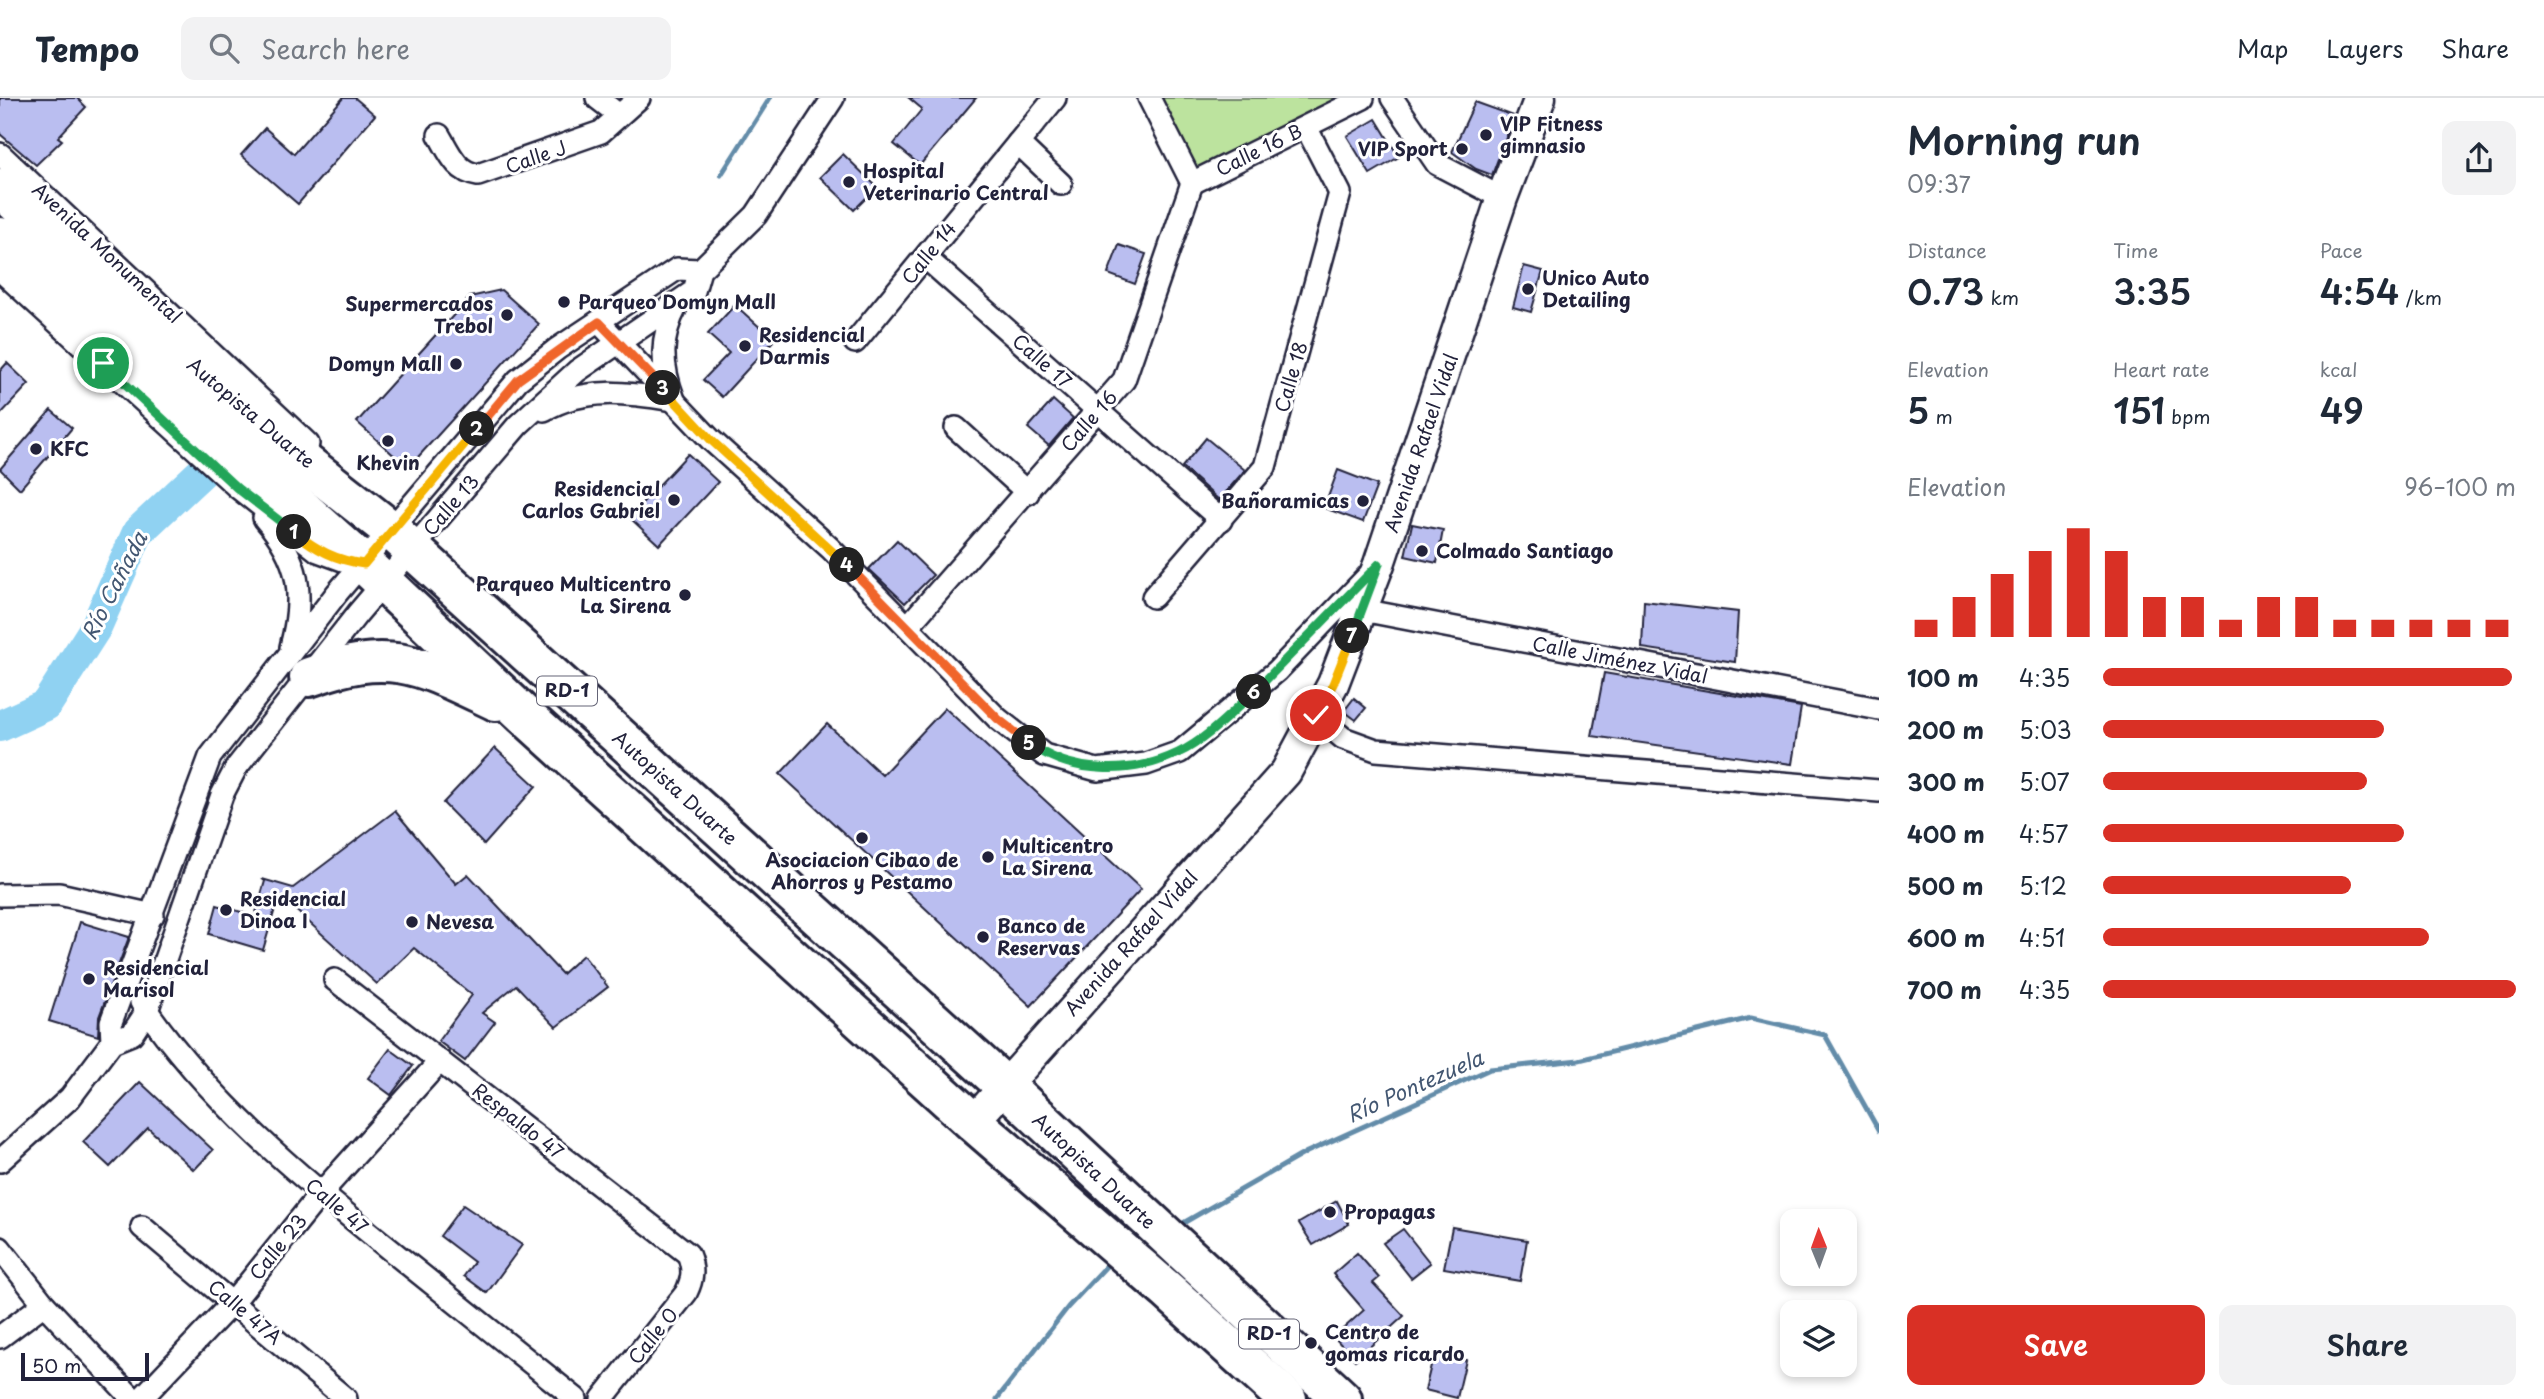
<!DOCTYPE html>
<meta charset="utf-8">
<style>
:root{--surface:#fff;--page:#f2f2f3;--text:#1f2937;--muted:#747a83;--line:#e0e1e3;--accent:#d93025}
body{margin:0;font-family:"Playpen Sans",sans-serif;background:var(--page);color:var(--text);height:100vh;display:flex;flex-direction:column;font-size:26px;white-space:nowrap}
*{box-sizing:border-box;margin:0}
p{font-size:23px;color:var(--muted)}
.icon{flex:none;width:38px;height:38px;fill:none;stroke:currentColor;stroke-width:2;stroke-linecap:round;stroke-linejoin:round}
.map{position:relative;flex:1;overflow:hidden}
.details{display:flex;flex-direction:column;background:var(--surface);width:665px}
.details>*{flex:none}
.needle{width:46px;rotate:359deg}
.controls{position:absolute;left:1780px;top:1111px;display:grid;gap:14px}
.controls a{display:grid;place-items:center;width:77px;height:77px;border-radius:14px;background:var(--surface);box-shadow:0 4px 10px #0003;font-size:35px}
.scale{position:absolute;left:21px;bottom:18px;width:128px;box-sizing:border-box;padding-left:7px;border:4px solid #22223b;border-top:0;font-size:19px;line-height:24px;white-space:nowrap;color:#22223b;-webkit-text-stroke:5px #fff;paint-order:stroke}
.pin{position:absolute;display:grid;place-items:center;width:60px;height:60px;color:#fff;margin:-30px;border:4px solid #fff;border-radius:50%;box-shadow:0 2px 7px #0007}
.km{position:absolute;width:35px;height:35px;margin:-18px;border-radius:50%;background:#222;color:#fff;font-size:19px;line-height:35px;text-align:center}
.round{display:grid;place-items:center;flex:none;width:74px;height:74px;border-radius:14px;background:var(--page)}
.head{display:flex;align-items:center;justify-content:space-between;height:119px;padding:0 28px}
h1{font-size:38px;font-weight:600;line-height:52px}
.stats{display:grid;grid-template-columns:repeat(3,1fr);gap:10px;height:119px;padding:7px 28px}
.stats div{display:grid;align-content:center}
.stats b{font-size:35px;font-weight:600}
.stats small{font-size:19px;font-weight:400}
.stats p{font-size:19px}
.chart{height:196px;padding:14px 28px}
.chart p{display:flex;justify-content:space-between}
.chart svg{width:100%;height:126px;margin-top:7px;stroke:var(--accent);stroke-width:6}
.cta{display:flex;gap:14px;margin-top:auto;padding:14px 28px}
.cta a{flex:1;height:80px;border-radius:14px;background:var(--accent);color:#fff;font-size:28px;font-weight:600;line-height:80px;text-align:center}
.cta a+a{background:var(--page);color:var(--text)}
ul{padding:0 28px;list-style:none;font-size:23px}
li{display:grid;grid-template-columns:112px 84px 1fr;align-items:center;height:52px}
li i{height:18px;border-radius:9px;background:var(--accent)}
header{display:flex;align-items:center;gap:42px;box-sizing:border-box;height:98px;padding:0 35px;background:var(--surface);border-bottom:2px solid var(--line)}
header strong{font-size:33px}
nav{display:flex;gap:38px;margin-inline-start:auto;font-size:24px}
.search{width:490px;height:63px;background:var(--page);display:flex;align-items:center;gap:18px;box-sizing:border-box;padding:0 24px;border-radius:14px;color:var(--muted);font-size:26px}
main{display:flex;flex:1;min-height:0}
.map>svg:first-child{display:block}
.green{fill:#bce39e;stroke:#6f826c;stroke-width:2}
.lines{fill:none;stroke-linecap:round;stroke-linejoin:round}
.stream{stroke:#648ca9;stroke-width:5}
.river{stroke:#90d2f2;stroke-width:32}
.building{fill:#babef0;stroke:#22223b;stroke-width:2}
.street-casing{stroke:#22223b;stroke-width:26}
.secondary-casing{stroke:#22223b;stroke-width:35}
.highway-casing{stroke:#22223b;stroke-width:44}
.street{stroke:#fff;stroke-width:21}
.secondary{stroke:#fff;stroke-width:30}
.highway{stroke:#fff;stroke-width:38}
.split-1-casing{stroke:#fff;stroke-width:14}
.split-2-casing{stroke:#fff;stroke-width:14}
.split-3-casing{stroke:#fff;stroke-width:14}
.split-4-casing{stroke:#fff;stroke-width:14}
.split-5-casing{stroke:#fff;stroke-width:14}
.split-6-casing{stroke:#fff;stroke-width:14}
.split-7-casing{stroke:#fff;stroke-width:14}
.split-8-casing{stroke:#fff;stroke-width:14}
.split-1{stroke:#22a559;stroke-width:9}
.split-2{stroke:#f5b400;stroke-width:9}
.split-3{stroke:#f0652b;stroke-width:9}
.split-4{stroke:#f5b400;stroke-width:9}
.split-5{stroke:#f0652b;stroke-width:9}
.split-6{stroke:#22a559;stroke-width:9}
.split-7{stroke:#22a559;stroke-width:9}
.split-8{stroke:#f5b400;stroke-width:9}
.poi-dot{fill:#22223b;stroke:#fff;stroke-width:2.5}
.labels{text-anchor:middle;stroke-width:6;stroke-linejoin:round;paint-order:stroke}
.shield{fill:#fff;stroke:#646476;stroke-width:2}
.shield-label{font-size:18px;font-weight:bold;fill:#22223b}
.poi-label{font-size:19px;font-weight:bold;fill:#22223b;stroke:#fff;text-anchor:start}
.street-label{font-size:19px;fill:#22223b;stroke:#fff}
.water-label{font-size:21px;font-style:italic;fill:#435772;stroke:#fff}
</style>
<header>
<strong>Tempo</strong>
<div class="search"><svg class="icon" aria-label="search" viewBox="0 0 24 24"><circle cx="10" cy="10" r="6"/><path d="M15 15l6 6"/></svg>Search here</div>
<nav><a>Map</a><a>Layers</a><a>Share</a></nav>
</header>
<main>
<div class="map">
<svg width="1879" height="1301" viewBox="0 0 1879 1301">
<rect width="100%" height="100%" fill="#fff"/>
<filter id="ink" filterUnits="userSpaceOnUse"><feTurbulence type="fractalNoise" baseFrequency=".0143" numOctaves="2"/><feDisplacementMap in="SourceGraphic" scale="14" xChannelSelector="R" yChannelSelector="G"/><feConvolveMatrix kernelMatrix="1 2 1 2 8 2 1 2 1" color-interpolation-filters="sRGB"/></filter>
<g filter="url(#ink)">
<path class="green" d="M 1149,0 L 1364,0 L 1192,85 Z"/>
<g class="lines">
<g class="stream">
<path d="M 721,77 L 770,0"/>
<path d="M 1178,1128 L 1307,1054 L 1490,971 L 1579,962 L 1751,920 L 1825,937 L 1879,1033"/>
<path d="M 997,1301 L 1068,1209 L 1111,1163"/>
</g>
<path class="river" d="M 0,628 L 46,607 L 96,529 L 138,434 L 202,374"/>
</g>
<g class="building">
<path d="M 0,0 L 77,0 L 86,9 L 58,39 L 62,42 L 36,67 L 0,36 Z"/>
<path d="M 343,0 L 355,0 L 375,17 L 298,106 L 241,57 L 265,30 L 294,56 Z"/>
<path d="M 909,0 L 976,0 L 920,67 L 894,46 L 922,11 Z"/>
<path d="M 1475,4 L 1514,18 L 1492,77 L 1476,71 L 1452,54 Z"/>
<path d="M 1376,21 L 1399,59 L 1370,76 L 1347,38 Z"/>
<path d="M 843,56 L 877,89 L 854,112 L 820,79 Z"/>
<path d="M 1119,147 L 1146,156 L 1135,186 L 1108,176 Z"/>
<path d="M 1524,168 L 1543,173 L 1531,214 L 1513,209 Z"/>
<path d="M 501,192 L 539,226 L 408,370 L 357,324 L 470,199 Z"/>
<path d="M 735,207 L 774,242 L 722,299 L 703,282 L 729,255 L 708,236 Z"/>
<path d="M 7,265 L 29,286 L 0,317 L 0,273 Z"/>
<path d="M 1053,302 L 1073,320 L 1049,348 L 1028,330 Z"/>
<path d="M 51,312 L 72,330 L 20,391 L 0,371 Z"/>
<path d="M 1206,340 L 1245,372 L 1219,402 L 1182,369 Z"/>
<path d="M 688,356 L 718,384 L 659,447 L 629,419 Z"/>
<path d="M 1338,372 L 1377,387 L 1363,424 L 1324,410 Z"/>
<path d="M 1412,426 L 1443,432 L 1437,465 L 1405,458 Z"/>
<path d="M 897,442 L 933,477 L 905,505 L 869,471 Z"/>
<path d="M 1644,503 L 1738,514 L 1735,564 L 1642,550 Z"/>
<path d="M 1604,575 L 1801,609 L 1792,666 L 1592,638 Z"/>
<path d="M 1354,600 L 1366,610 L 1356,622 L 1344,613 Z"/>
<path d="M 945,610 L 1141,791 L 1031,908 L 780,676 L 827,626 L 882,677 Z"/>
<path d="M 495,650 L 536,688 L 484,747 L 443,705 Z"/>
<path d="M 395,713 L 456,786 L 468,776 L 562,876 L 583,857 L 608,889 L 556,929 L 516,887 L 482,915 L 495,924 L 465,963 L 438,943 L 472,897 L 414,850 L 377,886 L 279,797 L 263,852 L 209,836 L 217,807 L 255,818 L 265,783 L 262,781 L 293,790 Z"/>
<path d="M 80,824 L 129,839 L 99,919 L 98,938 L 49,923 Z"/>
<path d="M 390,951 L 413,968 L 391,997 L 368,980 Z"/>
<path d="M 140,984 L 213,1052 L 194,1072 L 148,1030 L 110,1069 L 83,1044 Z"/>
<path d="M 1337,1103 L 1349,1126 L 1313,1147 L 1299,1125 Z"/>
<path d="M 463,1107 L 522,1147 L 487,1195 L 464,1178 L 474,1164 L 440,1138 Z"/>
<path d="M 1452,1129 L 1527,1142 L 1520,1183 L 1444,1170 Z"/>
<path d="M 1403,1131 L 1430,1165 L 1411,1180 L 1383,1145 Z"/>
<path d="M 1357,1155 L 1379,1180 L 1373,1185 L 1404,1218 L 1355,1262 L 1334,1239 L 1364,1212 L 1333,1176 Z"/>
<path d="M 1434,1255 L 1466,1262 L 1457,1300 L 1425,1292 Z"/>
</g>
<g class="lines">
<g class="street-casing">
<g id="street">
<path d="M 597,0 L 619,17"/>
<path d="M 1392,0 L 1437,66 L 1502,100"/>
<path d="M 439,37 C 449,54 456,74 478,77 L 601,34 L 639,0"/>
<path d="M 1018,45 L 1061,86"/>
<path d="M 0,56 L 308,346"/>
<path d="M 1192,85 L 1363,0"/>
<path d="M 926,160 L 1221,422"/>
<path d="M 0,172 L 237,389 L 318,453 L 348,464"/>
<path d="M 599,224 L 711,342 L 830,450 L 998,621 L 1044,657 L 1097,672 L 1146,666 L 1180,654 L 1277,573 L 1371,475"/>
<path d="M 855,244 L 1055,0"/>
<path d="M 544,312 C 585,288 629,295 674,302 C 661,268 659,240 677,207"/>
<path d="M 956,330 L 1028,395"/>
<path d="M 264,420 C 300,462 305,496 291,549"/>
<path d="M 1153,499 L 1265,369 L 1340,95 L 1306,29"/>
<path d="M 1362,512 L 1879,611"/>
<path d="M 908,528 L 1124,282 L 1192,85 L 1149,0"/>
<path d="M 1316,617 L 1343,640 L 1376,652 L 1879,693"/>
<path d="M 0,797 L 59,796 L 153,817"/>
<path d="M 335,882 L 688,1156 C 694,1171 693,1181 686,1195 L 602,1301"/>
<path d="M 141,904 C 208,1003 301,1080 393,1154 C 454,1203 515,1252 576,1301"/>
<path d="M 112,944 L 111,924 L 210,659 L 337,495 L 518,282 L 557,251 L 677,171 L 700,172"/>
<path d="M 0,1063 L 70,1000 L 112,944 L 132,936 L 147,913 L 222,697 L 236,670 L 358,515 L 518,327 L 577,273 L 694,193 L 700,172 L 756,117 L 833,0"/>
<path d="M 142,1129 L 346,1301"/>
<path d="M 0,1150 L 44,1206 L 133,1301"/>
<path d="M 0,1239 L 44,1206"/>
<path d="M 141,1301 L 234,1203 L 321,1095 L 440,963"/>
</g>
</g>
<g class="secondary-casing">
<path id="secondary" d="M 973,1024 L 1286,674 L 1333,586 L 1379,466 L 1502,100 L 1540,0"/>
</g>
<g class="highway-casing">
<g id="highway">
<path d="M 0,90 L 262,331 L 392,433 L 1005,988 L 1342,1301"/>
<path d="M 0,139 L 364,466 L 524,617 L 973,1024 L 1167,1192 L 1287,1301"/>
<path d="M 309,579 C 392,549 420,567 496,603"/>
</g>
</g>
<use href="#street" class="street"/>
<use href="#secondary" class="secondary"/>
<use href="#highway" class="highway"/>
</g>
</g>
<g class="lines" filter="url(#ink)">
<g class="split-1-casing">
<path id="split-1" d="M 103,265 L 237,390 L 294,434"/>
</g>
<g class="split-2-casing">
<path id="split-2" d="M 294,434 C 317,452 335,462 364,466 L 477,331"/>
</g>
<g class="split-3-casing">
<path id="split-3" d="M 477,331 L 518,282 L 599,224 L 663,290"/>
</g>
<g class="split-4-casing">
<path id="split-4" d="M 663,290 L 711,342 L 847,467"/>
</g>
<g class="split-5-casing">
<path id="split-5" d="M 847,467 L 998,621 L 1029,645"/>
</g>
<g class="split-6-casing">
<path id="split-6" d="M 1029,645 C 1070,677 1132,677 1178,655 C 1206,642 1232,614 1254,594"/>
</g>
<g class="split-7-casing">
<path id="split-7" d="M 1254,594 L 1379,466 L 1352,538"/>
</g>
<g class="split-8-casing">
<path id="split-8" d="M 1316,617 L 1333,586 L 1352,538"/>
</g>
<use href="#split-1" class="split-1"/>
<use href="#split-2" class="split-2"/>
<use href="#split-3" class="split-3"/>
<use href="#split-4" class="split-4"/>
<use href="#split-5" class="split-5"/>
<use href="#split-6" class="split-6"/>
<use href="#split-7" class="split-7"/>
<use href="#split-8" class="split-8"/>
</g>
<g class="poi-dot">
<circle cx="1486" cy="37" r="7"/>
<circle cx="1462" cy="51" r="7"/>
<circle cx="849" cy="84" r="7"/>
<circle cx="1528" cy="191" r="7"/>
<circle cx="564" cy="204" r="7"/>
<circle cx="507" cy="217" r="7"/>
<circle cx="745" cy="248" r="7"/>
<circle cx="456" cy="266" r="7"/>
<circle cx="388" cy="343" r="7"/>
<circle cx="36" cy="351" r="7"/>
<circle cx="674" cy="402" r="7"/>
<circle cx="1363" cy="403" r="7"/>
<circle cx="1422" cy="453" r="7"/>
<circle cx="685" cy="497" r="7"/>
<circle cx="862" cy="740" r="7"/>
<circle cx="988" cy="759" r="7"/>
<circle cx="226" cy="812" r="7"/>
<circle cx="412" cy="824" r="7"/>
<circle cx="983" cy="839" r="7"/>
<circle cx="89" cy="881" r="7"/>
<circle cx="1330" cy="1114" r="7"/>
<circle cx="1311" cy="1245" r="7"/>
</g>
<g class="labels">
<g class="shield">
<rect x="537" y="578.5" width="60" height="29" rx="5"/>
<rect x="1239" y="1221.5" width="60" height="29" rx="5"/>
</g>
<g class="shield-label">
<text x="567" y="599">RD-1</text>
<text x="1269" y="1242">RD-1</text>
</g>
<g class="poi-label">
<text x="1500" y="33">VIP Fitness<tspan x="1500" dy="22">gimnasio</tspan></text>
<text x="1448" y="58" text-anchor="end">VIP Sport</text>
<text x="863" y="80">Hospital<tspan x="863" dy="22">Veterinario Central</tspan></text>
<text x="1542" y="187">Unico Auto<tspan x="1542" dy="22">Detailing</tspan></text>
<text x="578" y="211">Parqueo Domyn Mall</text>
<text x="493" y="213" text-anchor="end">Supermercados<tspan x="493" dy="22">Trebol</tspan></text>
<text x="759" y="244">Residencial<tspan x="759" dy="22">Darmis</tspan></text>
<text x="442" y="273" text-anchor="end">Domyn Mall</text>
<text x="50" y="358">KFC</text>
<text x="388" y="372" text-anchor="middle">Khevin</text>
<text x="660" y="398" text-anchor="end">Residencial<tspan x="660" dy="22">Carlos Gabriel</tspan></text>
<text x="1349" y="410" text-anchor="end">Bañoramicas</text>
<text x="1436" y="460">Colmado Santiago</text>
<text x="671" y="493" text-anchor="end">Parqueo Multicentro<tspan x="671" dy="22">La Sirena</tspan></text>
<text x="1002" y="755">Multicentro<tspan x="1002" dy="22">La Sirena</tspan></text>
<text x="862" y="769" text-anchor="middle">Asociacion Cibao de<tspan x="862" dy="22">Ahorros y Pestamo</tspan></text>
<text x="240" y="808">Residencial<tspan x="240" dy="22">Dinoa I</tspan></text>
<text x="426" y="831">Nevesa</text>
<text x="997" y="835">Banco de<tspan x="997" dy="22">Reservas</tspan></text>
<text x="103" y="877">Residencial<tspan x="103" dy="22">Marisol</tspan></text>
<text x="1344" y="1121">Propagas</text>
<text x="1325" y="1241">Centro de<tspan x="1325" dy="22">gomas ricardo</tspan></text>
</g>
<g class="street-label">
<text transform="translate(1259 52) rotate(-26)" y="7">Calle 16 B</text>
<text transform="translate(536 59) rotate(-19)" y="7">Calle J</text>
<text transform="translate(107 155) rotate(43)" y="7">Avenida Monumental</text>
<text transform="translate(929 155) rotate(-51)" y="7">Calle 14</text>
<text transform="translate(1042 263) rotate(41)" y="7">Calle 17</text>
<text transform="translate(1291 279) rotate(-74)" y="7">Calle 18</text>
<text transform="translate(251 315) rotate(40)" y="7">Autopista Duarte</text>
<text transform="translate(1089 323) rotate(-49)" y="7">Calle 16</text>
<text transform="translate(1421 345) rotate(-71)" y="7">Avenida Rafael Vidal</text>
<text transform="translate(451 407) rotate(-49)" y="7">Calle 13</text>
<text transform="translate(1620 562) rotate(11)" y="7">Calle Jiménez Vidal</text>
<text transform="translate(675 690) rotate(42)" y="7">Autopista Duarte</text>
<text transform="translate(1131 845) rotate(-48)" y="7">Avenida Rafael Vidal</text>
<text transform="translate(518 1023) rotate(38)" y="7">Respaldo 47</text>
<text transform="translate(1094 1073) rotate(43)" y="7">Autopista Duarte</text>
<text transform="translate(337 1108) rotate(40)" y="7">Calle 47</text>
<text transform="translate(278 1149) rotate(-51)" y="7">Calle 23</text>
<text transform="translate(245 1214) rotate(40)" y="7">Calle 47A</text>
<text transform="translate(653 1238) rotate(-51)" y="7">Calle 0</text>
</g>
<g class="water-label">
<text transform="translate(115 488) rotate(-63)" y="7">Río Cañada</text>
<text transform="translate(1415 989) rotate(-24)" y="7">Río Pontezuela</text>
</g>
</g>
</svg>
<div class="controls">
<a><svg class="needle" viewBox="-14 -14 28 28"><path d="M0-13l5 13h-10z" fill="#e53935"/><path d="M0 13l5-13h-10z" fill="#747a83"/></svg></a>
<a><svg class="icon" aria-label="layers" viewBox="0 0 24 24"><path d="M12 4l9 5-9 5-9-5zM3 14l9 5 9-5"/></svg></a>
</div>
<div class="scale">50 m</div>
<div class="pin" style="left:103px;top:265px;background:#1e9e55"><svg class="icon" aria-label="arrive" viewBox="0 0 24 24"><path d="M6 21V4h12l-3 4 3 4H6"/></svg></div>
<div class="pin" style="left:1316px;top:617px;background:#d93025"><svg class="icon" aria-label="check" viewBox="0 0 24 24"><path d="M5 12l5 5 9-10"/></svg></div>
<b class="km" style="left:294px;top:434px">1</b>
<b class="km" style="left:477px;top:331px">2</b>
<b class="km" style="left:663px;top:290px">3</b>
<b class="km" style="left:847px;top:467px">4</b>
<b class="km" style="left:1029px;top:645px">5</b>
<b class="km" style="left:1254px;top:594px">6</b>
<b class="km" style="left:1352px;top:538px">7</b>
</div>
<section class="details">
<div class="head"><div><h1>Morning run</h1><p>09:37</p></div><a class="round"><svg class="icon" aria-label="share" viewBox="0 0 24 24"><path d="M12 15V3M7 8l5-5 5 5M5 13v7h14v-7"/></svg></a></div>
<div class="stats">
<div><p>Distance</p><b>0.73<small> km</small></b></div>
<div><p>Time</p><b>3:35</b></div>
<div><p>Pace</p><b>4:54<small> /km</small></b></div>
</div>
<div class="stats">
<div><p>Elevation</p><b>5<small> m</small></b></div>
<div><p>Heart rate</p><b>151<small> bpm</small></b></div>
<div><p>kcal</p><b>49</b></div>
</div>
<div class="chart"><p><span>Elevation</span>96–100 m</p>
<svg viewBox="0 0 160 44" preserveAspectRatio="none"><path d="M5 44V38M15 44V30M25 44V22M35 44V14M45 44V6M55 44V14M65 44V30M75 44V30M85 44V38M95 44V30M105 44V30M115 44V38M125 44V38M135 44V38M145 44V38M155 44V38"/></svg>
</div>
<ul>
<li><b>100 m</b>4:35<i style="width:99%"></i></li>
<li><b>200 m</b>5:03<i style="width:68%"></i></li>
<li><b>300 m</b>5:07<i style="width:64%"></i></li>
<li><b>400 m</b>4:57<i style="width:73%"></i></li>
<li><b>500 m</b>5:12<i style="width:60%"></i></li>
<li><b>600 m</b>4:51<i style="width:79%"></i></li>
<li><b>700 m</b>4:35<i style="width:100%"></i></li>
</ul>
<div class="cta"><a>Save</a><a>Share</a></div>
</section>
</main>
